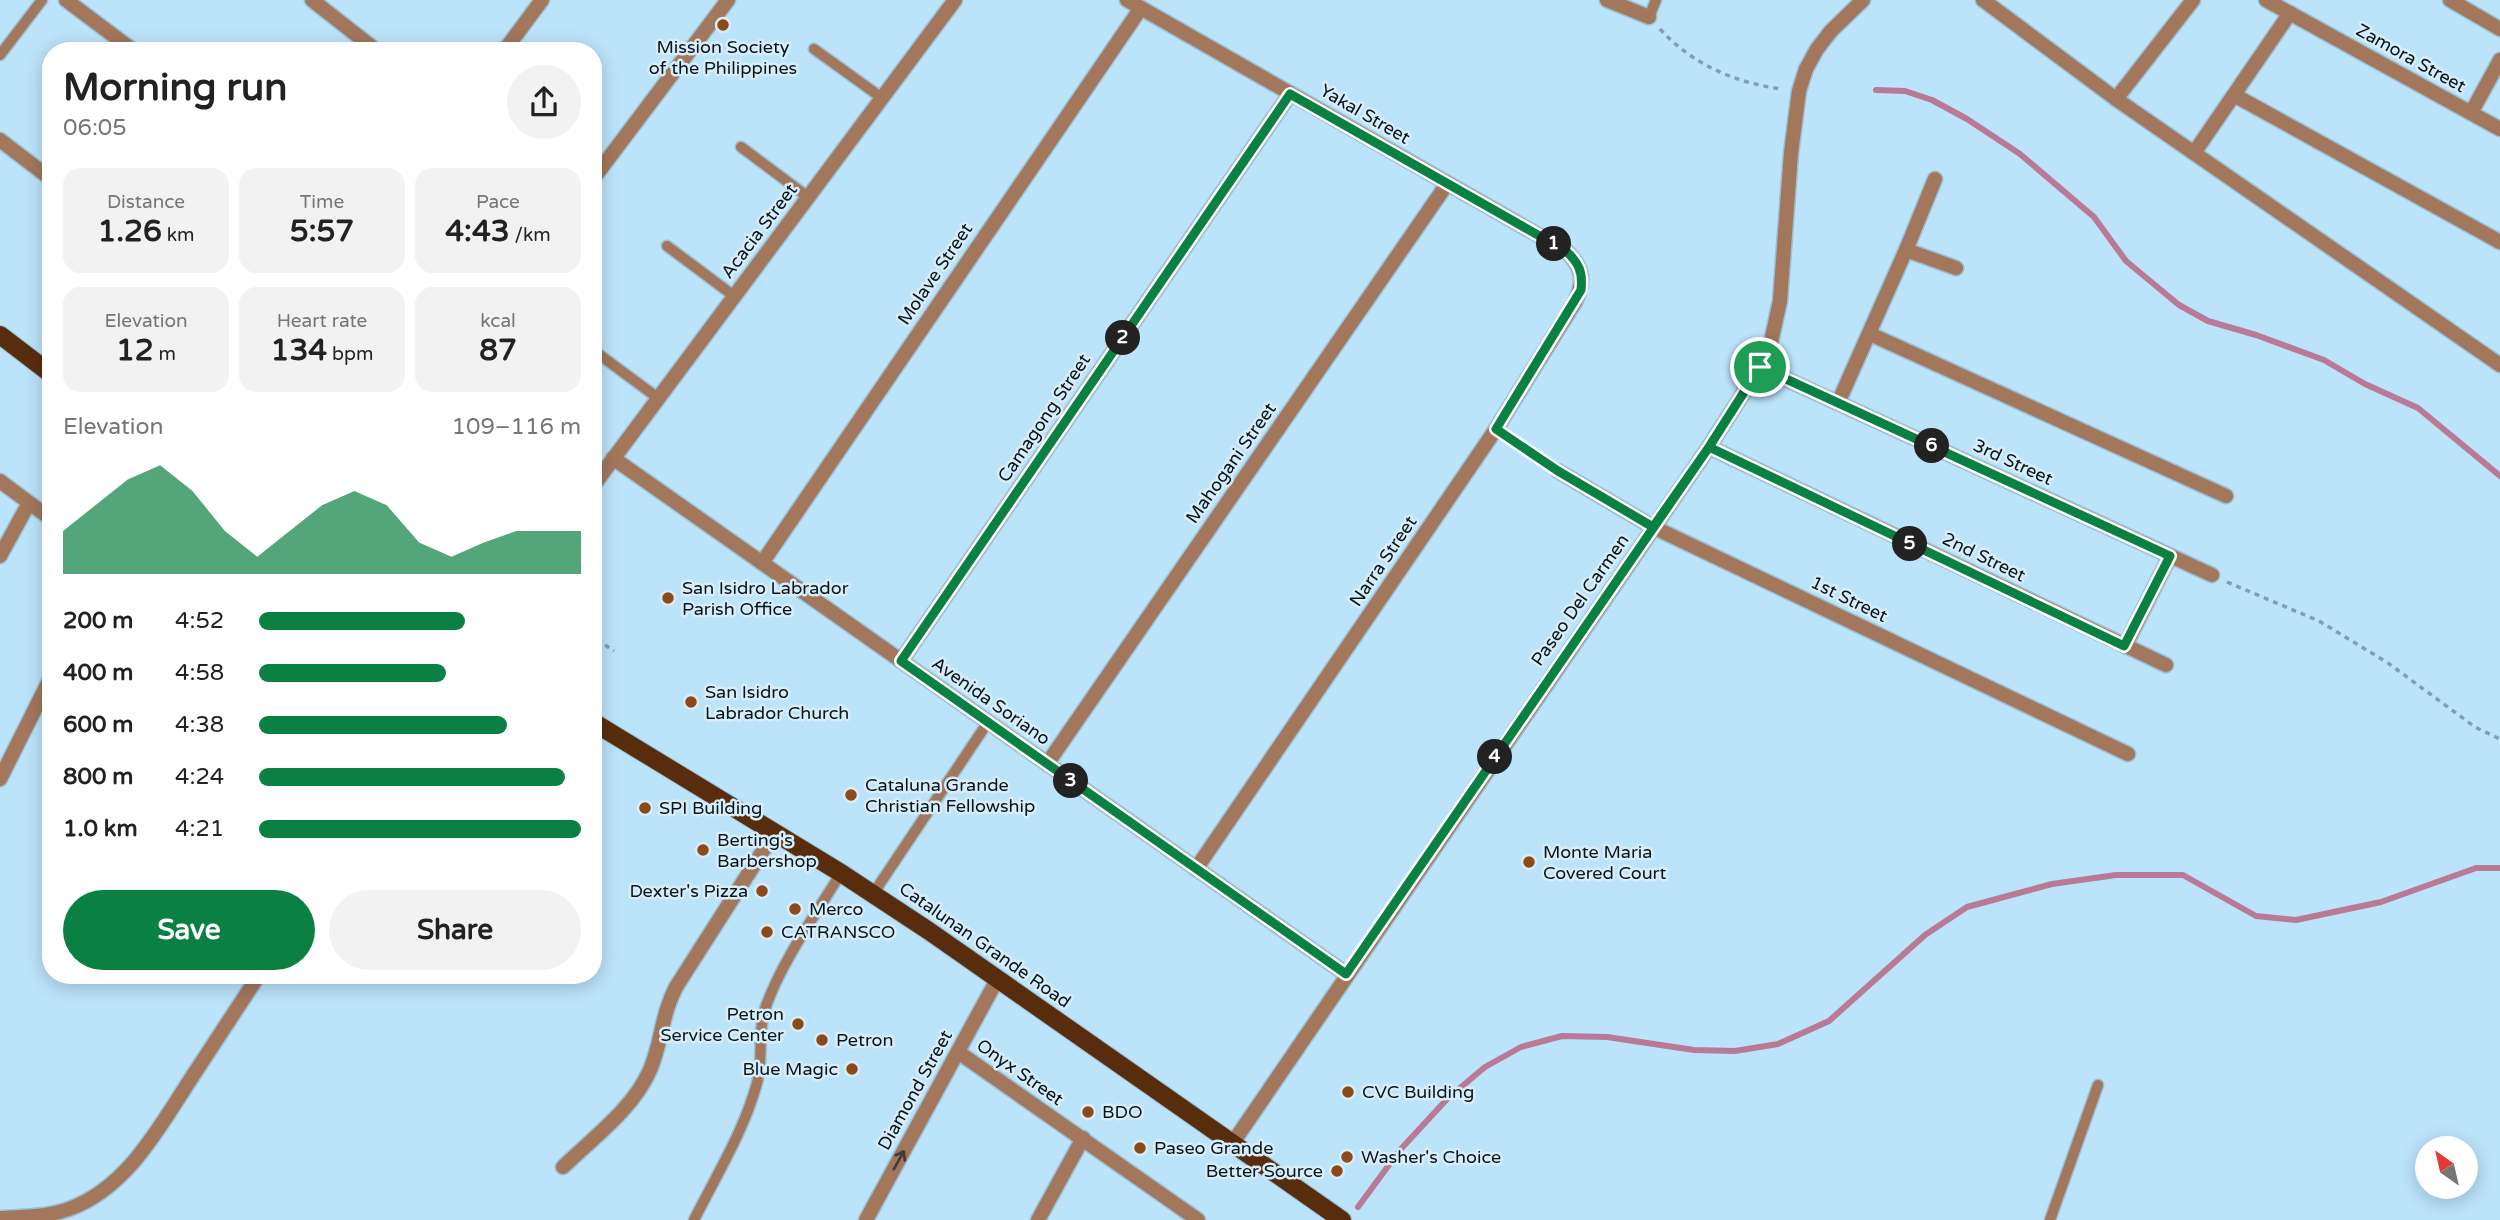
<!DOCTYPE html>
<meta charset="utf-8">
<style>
:root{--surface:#fff;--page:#f2f2f2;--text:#222;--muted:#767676;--accent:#0b8043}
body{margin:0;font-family:"Varela Round",sans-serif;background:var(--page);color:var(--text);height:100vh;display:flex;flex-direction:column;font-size:26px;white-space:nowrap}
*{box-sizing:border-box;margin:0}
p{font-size:23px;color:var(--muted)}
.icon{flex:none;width:38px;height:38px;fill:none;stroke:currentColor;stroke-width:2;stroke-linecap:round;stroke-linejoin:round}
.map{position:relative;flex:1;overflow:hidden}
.panel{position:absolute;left:42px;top:42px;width:560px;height:942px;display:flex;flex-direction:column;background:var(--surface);border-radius:28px;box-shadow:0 4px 18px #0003}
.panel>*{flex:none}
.needle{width:46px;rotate:326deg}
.buttons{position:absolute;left:2415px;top:1136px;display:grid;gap:14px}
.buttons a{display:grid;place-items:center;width:63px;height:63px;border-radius:50%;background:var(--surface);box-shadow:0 4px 18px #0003;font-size:35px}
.pin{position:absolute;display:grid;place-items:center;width:60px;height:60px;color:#fff;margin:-30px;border:4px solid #fff;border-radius:50%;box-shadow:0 2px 7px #0007}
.km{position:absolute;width:35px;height:35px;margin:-18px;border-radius:50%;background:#222;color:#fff;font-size:19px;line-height:35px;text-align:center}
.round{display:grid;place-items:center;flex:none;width:74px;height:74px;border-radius:37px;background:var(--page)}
.head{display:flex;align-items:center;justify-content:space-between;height:119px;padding:0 21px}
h1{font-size:38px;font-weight:700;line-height:52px}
.stats{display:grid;grid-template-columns:repeat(3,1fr);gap:10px;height:119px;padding:7px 21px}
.stats div{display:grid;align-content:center;border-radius:18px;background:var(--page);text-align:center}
.stats b{font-size:30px;font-weight:700}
.stats small{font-size:19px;font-weight:400}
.stats p{font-size:19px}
.chart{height:196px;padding:14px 21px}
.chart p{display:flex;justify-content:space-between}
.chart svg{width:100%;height:126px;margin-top:7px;fill:var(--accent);opacity:.7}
.cta{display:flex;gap:14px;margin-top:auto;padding:14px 21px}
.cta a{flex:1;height:80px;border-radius:42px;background:var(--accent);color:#fff;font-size:28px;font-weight:700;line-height:80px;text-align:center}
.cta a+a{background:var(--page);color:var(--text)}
ul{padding:0 21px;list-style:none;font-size:23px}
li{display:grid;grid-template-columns:112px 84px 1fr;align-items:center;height:52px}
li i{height:18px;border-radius:9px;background:var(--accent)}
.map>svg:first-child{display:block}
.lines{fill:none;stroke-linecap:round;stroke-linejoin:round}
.stream{stroke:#ba7995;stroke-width:6}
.lane-casing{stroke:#9abed3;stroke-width:13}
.street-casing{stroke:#9abed3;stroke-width:17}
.primary-casing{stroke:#9abed3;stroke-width:20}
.path{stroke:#7fa0b3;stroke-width:3.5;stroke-dasharray:5 5;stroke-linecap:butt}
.lane{stroke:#a2775c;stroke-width:10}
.street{stroke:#a2775c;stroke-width:14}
.primary{stroke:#582d0d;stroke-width:18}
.oneway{stroke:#433c37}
.route-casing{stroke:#fff;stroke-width:14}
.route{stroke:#0b8043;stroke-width:9}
.poi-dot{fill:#8c4a19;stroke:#d9edf8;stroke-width:2.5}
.labels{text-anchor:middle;stroke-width:5;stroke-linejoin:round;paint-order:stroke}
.poi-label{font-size:18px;fill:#03151f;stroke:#d9edf8;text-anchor:start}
.street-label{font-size:18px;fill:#03151f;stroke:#d9edf8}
</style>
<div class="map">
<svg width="2500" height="1220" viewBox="0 0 2500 1220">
<rect width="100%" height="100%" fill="#bbe3fa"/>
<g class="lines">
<g class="stream">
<path d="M 1876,90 L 1905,91 L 1932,100 L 1967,119 L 2020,154 L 2094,217 L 2126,261 L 2179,305 L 2208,321 L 2256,335 L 2324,360 L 2365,384 L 2418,408 L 2500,476"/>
<path d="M 1358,1207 L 1400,1150 L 1448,1098 L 1485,1067 L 1521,1047 L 1562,1036 L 1607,1037 L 1694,1050 L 1735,1051 L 1778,1044 L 1829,1021 L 1925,935 L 1967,907 L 2052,884 L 2116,875 L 2183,875 L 2256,916 L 2296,920 L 2381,902 L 2476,868 L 2500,868"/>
</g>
<g class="lane-casing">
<g id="lane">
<path d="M 1649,17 L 1656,0"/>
<path d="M 814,49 L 882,98"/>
<path d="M 0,55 L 42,0"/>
<path d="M 741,147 L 808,197"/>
<path d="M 667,246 L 734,296"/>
<path d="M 593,350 L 658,398"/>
<path d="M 873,894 L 988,722"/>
<path d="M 694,1220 C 716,1176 744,1131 757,1083 C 764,1058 757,1034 765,1009 C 780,964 816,914 841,873"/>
<path d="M 2050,1220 L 2098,1085"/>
</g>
</g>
<g class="street-casing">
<g id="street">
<path d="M 66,0 L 134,51"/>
<path d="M 312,0 L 377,51"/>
<path d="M 1127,0 L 1566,251 C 1583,267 1585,281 1575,302 L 1496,429 L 1196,869"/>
<path d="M 1607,0 L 1649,17"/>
<path d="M 1983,0 L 2116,99 L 2500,365"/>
<path d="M 2266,0 L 2500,129"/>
<path d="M 2450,0 L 2500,29"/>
<path d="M 504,51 L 542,0"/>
<path d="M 2234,95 L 2500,242"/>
<path d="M 2116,99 L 2193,0"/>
<path d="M 2471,113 L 2500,60"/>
<path d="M 0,140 L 51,179"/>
<path d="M 2194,153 L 2290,13"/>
<path d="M 593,179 L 728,0"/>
<path d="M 1906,250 L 1956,268"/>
<path d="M 1870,334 L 2226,496"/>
<path d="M 1760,367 L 2212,575"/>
<path d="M 1838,403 L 1906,250 L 1935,179"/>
<path d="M 1709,447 L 2166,665"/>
<path d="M 613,458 L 1346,974"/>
<path d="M 1558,471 L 1653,527 L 2128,754"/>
<path d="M 0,481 L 51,519"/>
<path d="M 593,486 L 955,0"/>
<path d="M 0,556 L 29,503"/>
<path d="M 762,563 L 1141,8"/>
<path d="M 2125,646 L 2170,556"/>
<path d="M 901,661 L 1290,94"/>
<path d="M 1047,764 L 1447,184"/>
<path d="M 0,779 L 51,677"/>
<path d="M 958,1052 L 1198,1220"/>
<path d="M 1232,1144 L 1709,447 L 1760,367 L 1771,342 L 1780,301 L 1791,153 L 1799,91 L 1806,69 L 1817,49 L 1831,31 L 1863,0"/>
<path d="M 563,1167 C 593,1138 633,1109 650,1070 C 662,1042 661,1016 676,987 L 775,832"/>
<path d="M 0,1218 C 24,1217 46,1217 69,1209 C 129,1187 161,1124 194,1074 C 216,1041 237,1008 259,975"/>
<path d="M 866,1220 L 998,978"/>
<path d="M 1038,1220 L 1083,1138"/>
</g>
</g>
<g class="primary-casing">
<g id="primary">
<path d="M 0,335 L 51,374"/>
<path d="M 593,722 L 841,873 L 929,931 L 1342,1220"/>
</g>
</g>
<g class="path">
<path d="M 1660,29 C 1692,64 1735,83 1782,89"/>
<path d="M 1509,438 L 1547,463"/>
<path d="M 2227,582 L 2319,621 L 2388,663 L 2475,727 L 2500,739"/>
<path d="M 605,645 L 614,651"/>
</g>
<use href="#lane" class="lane"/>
<use href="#street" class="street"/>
<use href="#primary" class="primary"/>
</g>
<defs><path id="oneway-shaft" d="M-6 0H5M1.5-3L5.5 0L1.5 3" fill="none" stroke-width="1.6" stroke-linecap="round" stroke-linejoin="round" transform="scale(1.75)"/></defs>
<use class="oneway" href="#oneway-shaft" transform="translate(899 1160) rotate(-61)"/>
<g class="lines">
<g class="route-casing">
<path id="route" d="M 1760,367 L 1709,447 L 1653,527 L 1558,471 L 1496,429 L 1581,290 C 1583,272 1579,263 1566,251 L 1290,94 L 901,661 L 1346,974 L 1709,447 L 2124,646 L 2170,556 L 1760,367"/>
</g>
<use href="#route" class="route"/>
</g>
<g class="poi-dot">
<circle cx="723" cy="25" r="7"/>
<circle cx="668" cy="598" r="7"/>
<circle cx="691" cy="702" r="7"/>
<circle cx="851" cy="795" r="7"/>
<circle cx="645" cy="808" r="7"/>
<circle cx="703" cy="850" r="7"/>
<circle cx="1529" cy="862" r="7"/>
<circle cx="762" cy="891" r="7"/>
<circle cx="795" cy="909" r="7"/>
<circle cx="767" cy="932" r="7"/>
<circle cx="798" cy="1024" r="7"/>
<circle cx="822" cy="1040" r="7"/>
<circle cx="852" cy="1069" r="7"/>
<circle cx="1348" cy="1092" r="7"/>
<circle cx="1088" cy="1112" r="7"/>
<circle cx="1140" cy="1148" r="7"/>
<circle cx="1347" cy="1157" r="7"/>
<circle cx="1337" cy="1171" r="7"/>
</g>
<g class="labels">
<g class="poi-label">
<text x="723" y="53" text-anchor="middle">Mission Society<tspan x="723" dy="21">of the Philippines</tspan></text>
<text x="682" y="594">San Isidro Labrador<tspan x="682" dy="21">Parish Office</tspan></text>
<text x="705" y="698">San Isidro<tspan x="705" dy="21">Labrador Church</tspan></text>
<text x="865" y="791">Cataluna Grande<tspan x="865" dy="21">Christian Fellowship</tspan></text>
<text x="659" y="814">SPI Building</text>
<text x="717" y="846">Berting's<tspan x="717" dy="21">Barbershop</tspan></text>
<text x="1543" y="858">Monte Maria<tspan x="1543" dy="21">Covered Court</tspan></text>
<text x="748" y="897" text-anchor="end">Dexter's Pizza</text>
<text x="809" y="915">Merco</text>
<text x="781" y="938">CATRANSCO</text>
<text x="784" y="1020" text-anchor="end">Petron<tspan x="784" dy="21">Service Center</tspan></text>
<text x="836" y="1046">Petron</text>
<text x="838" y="1075" text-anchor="end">Blue Magic</text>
<text x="1362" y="1098">CVC Building</text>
<text x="1102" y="1118">BDO</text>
<text x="1154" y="1154">Paseo Grande</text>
<text x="1361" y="1163">Washer's Choice</text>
<text x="1323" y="1177" text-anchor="end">Better Source</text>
</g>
<g class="street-label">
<text transform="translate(2411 58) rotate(29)" y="6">Zamora Street</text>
<text transform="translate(1365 114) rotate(30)" y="6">Yakal Street</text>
<text transform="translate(759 231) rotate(-53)" y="6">Acacia Street</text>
<text transform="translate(935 274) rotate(-56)" y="6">Molave Street</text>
<text transform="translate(1044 418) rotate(-56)" y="6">Camagong Street</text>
<text transform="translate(2013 462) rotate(25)" y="6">3rd Street</text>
<text transform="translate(1231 463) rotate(-55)" y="6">Mahogani Street</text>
<text transform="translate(1984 557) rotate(26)" y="6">2nd Street</text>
<text transform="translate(1383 561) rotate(-56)" y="6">Narra Street</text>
<text transform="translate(1849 599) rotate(26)" y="6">1st Street</text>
<text transform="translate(1580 600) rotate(-55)" y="6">Paseo Del Carmen</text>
<text transform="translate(991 701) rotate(35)" y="6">Avenida Soriano</text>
<text transform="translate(985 945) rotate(35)" y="6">Catalunan Grande Road</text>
<text transform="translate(1020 1072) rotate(35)" y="6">Onyx Street</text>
<text transform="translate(915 1090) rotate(-61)" y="6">Diamond Street</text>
</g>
</g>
</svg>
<div class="buttons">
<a><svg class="needle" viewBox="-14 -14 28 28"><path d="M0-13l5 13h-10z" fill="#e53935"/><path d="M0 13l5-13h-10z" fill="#767676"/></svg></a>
</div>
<div class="pin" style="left:1760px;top:367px;background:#1e9e55"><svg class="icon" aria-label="arrive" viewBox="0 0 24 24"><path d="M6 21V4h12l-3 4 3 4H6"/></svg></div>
<b class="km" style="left:1554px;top:244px">1</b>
<b class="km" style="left:1123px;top:338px">2</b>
<b class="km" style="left:1071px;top:781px">3</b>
<b class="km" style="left:1495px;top:757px">4</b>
<b class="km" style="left:1910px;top:544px">5</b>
<b class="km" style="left:1932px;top:446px">6</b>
<section class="panel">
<div class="head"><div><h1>Morning run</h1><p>06:05</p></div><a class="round"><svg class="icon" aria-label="share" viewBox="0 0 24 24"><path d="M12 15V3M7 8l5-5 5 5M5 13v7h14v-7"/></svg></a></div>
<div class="stats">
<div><p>Distance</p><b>1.26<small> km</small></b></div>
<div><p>Time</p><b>5:57</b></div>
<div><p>Pace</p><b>4:43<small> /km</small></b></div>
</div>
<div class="stats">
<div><p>Elevation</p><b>12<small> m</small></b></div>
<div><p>Heart rate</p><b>134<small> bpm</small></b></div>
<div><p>kcal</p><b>87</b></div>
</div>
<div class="chart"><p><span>Elevation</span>109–116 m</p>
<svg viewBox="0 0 160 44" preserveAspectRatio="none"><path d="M0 44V29L10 20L20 11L30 6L40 15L50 29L60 38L70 29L80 20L90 15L100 20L110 33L120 38L130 33L140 29L150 29L160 29V44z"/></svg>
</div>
<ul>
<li><b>200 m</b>4:52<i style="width:64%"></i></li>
<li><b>400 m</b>4:58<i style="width:58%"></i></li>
<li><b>600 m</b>4:38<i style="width:77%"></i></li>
<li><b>800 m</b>4:24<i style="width:95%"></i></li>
<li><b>1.0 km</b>4:21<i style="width:100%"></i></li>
</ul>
<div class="cta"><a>Save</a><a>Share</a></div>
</section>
</div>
